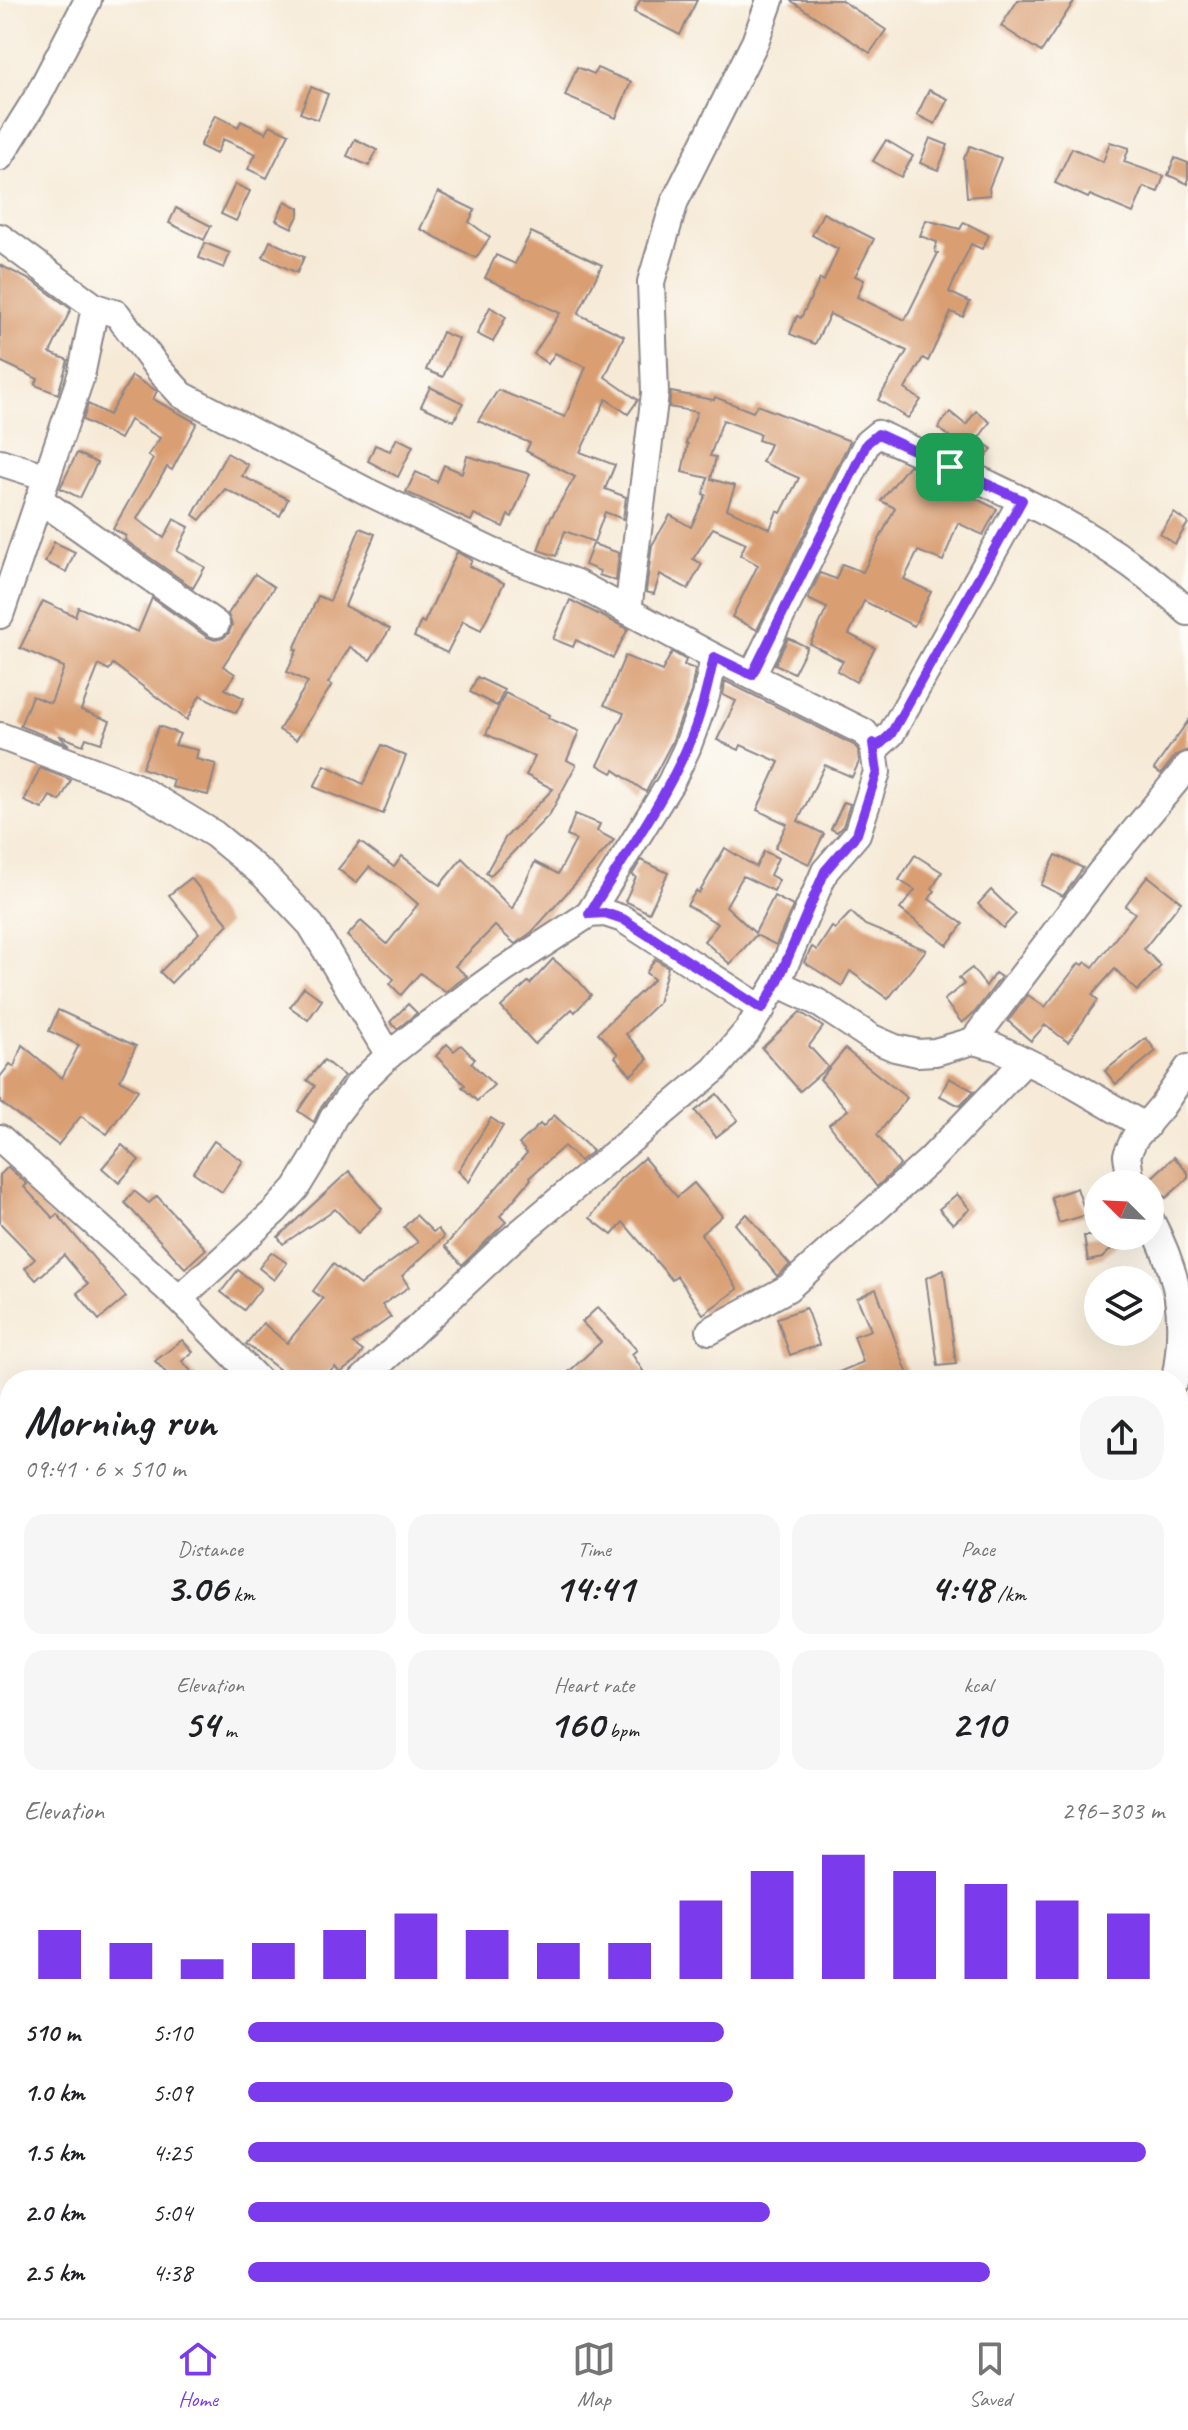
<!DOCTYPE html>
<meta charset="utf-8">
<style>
:root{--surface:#fff;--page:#f6f6f6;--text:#202124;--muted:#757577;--line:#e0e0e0;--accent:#7c3aed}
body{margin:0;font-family:Caveat,sans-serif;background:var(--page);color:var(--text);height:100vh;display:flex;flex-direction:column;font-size:30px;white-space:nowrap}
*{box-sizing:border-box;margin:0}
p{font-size:26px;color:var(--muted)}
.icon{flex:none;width:44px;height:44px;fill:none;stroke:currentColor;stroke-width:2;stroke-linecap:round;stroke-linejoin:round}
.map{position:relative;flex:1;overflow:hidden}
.side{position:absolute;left:0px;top:1370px;width:1188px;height:948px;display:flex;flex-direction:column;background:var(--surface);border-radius:32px 32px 0 0;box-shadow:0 8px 32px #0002}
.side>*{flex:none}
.needle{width:52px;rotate:294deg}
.buttons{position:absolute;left:1084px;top:1170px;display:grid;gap:16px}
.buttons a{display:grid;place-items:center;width:80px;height:80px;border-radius:50%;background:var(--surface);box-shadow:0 8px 32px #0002;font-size:40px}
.pin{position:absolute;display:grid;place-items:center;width:68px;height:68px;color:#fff;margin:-34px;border-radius:16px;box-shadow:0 4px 12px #0006}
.round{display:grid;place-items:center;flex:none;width:84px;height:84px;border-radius:32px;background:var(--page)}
.summary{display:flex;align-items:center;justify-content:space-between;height:136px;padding:0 24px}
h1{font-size:44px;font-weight:700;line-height:60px}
.figures{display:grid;grid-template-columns:repeat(3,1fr);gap:12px;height:136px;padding:8px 24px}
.figures div{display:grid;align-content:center;border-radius:20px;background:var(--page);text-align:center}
.figures b{font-size:40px;font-weight:700}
.figures small{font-size:22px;font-weight:400}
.figures p{font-size:22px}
.chart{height:224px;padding:16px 24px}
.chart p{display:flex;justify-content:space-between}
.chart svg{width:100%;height:144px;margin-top:8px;stroke:var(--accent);stroke-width:6}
ul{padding:0 24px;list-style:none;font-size:26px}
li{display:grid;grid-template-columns:128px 96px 1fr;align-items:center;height:60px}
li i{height:20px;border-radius:10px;background:var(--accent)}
.dock{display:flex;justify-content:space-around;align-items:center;height:112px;border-top:2px solid var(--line);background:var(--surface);font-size:22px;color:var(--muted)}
.dock a{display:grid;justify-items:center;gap:4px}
.dock .on{color:var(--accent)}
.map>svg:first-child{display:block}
.building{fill:#d99f73;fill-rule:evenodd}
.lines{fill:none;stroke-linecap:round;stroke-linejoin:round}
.minor-casing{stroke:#8c8689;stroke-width:30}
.minor{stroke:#fff;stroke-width:26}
.route-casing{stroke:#fff;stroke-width:16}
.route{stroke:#7c3aed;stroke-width:10}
</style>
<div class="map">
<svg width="1188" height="2318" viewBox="0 0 1188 2318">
<rect width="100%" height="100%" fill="#fdfcf7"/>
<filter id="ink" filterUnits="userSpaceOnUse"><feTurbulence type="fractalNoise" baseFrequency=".0125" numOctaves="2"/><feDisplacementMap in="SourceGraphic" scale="16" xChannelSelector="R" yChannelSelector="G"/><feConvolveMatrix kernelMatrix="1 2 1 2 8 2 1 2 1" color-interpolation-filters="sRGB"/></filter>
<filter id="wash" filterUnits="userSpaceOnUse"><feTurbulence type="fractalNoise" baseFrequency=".006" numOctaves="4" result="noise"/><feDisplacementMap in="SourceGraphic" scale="32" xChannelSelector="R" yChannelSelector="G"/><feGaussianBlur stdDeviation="1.8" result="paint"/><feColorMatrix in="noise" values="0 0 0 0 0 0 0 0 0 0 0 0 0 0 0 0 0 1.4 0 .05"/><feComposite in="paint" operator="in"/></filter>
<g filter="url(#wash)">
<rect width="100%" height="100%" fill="#f6ead7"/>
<g id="blocks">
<g class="building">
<path d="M 640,0 L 697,0 L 680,35 L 634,12 Z"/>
<path d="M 790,0 L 841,0 L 886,30 L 870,53 Z"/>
<path d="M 1018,0 L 1075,0 L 1041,52 L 1001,26 Z"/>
<path d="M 577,67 L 594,74 L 597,68 L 631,82 L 616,118 L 565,96 Z"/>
<path d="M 311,87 L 328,94 L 318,120 L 300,113 Z"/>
<path d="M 929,90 L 948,99 L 935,124 L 917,115 Z"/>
<path d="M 215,115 L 238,127 L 241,121 L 266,133 L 270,125 L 289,134 L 267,178 L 248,169 L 256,154 L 223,139 L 216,154 L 200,146 Z"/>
<path d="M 930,138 L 948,145 L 938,170 L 920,163 Z"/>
<path d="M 355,139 L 377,150 L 369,166 L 347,156 Z"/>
<path d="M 886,140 L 913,156 L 901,177 L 873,161 Z"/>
<path d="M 1110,142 L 1129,148 L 1124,162 L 1164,176 L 1158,192 L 1144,187 L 1133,213 L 1090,195 L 1088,198 L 1055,183 L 1072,148 L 1103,162 Z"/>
<path d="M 970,146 L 1001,158 L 989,188 L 990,195 L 967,197 L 964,158 Z"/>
<path d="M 1175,158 L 1188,163 L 1188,184 L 1168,175 Z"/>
<path d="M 235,184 L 250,191 L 236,221 L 221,214 Z"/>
<path d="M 438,192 L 475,210 L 469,222 L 490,237 L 476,258 L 420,229 Z"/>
<path d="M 285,201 L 299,208 L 299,214 L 292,228 L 276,220 Z"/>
<path d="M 176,208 L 211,226 L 204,240 L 169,223 Z"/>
<path d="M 823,213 L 874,239 L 855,276 L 864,280 L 857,297 L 905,320 L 938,253 L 935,252 L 937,242 L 920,236 L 926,220 L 960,229 L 964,222 L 989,235 L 982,249 L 971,244 L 949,292 L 970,302 L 963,317 L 951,312 L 928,361 L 923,358 L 905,389 L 921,400 L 908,418 L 878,400 L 907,351 L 830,314 L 815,344 L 790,334 L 797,316 L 801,318 L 820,279 L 824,281 L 838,249 L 812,235 Z"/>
<path d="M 531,232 L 602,265 L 578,314 L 624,336 L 605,377 L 638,400 L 628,414 L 606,399 L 580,452 L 615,465 L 605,489 L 626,497 L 623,519 L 605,512 L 594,542 L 565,531 L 556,556 L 538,550 L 548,523 L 575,477 L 526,451 L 530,443 L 478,421 L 498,390 L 565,417 L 586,367 L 555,353 L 548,364 L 534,354 L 560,313 L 485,278 L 496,255 L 515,264 Z"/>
<path d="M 270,241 L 304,257 L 297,273 L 263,257 Z"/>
<path d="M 205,243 L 230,253 L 224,268 L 199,258 Z"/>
<path d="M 0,265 L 34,282 L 71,309 L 50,353 L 68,360 L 58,394 L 35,385 L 38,379 L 0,361 Z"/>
<path d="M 490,307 L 506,317 L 493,342 L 477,334 Z"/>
<path d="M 442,332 L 459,339 L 443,377 L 426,370 Z"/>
<path d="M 132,376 L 157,391 L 153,399 L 197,423 L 172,470 L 167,467 L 137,519 L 164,538 L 174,519 L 189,527 L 177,551 L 205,567 L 193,588 L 125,540 L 126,536 L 113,529 L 153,459 L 148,455 L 160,438 L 130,420 L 120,439 L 83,420 L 88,404 L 109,415 Z"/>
<path d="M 430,387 L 463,403 L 454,421 L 421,406 Z"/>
<path d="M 671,392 L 714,400 L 715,397 L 753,412 L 757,405 L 850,441 L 757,630 L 732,617 L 758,565 L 740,555 L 746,543 L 713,528 L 693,559 L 702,564 L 688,589 L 660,574 L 654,594 L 646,592 L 652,545 L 670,515 L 691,527 L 706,495 L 703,494 L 708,478 L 682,472 L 688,444 L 686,443 L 697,412 L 669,407 ZM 723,420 L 760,434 L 758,440 L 770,444 L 762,462 L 799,478 L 781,513 L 777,511 L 770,529 L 727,509 L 735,486 L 711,479 L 716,457 L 710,456 Z"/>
<path d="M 976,411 L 990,422 L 978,439 L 992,449 L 981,463 L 952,450 L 957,442 L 938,428 L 950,412 L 966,425 Z"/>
<path d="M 397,438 L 413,446 L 398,477 L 368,461 L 375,445 L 390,451 Z"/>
<path d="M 77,453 L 97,463 L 80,498 L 60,488 Z"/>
<path d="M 227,453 L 248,465 L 242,476 L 288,499 L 280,516 L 225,489 L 200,520 L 193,515 Z"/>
<path d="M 467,456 L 530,474 L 512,517 L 508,515 L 503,527 L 474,514 L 471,521 L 406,492 L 416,472 L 437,482 L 444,465 L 462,473 Z"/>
<path d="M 909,465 L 962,489 L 960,491 L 997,509 L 983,535 L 958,523 L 943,561 L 918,551 L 904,579 L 931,592 L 914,626 L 864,601 L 849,634 L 875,648 L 856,682 L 837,671 L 843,661 L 810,644 L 827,608 L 808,599 L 820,573 L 836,579 L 842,564 L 863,572 L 895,508 L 881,501 Z"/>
<path d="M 1174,513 L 1188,523 L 1175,544 L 1160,534 Z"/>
<path d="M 360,528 L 375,534 L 345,606 L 390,629 L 370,660 L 350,647 L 328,683 L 332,685 L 296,740 L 279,730 L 308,682 L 287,672 L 297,650 L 294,649 L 318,596 L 330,601 Z"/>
<path d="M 54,542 L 75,552 L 66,572 L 45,562 Z"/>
<path d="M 593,544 L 619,553 L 616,581 L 599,575 L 600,571 L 585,565 Z"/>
<path d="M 457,552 L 472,560 L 469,566 L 504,583 L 481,630 L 463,621 L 447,653 L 414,637 L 421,621 L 424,623 Z"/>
<path d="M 255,574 L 274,587 L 223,666 L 235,674 L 225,689 L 244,698 L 236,713 L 200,695 L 187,720 L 113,664 L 109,670 L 99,665 L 81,710 L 110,721 L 101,743 L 86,738 L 83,745 L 58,735 L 69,745 L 20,726 L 32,696 L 50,703 L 52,700 L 64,667 L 20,648 L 43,601 L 75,616 L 78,607 L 138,632 L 152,598 L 207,637 L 215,640 L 223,638 L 229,633 L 232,625 L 228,614 Z"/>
<path d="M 570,600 L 628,629 L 613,658 L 576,640 L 573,647 L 553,639 Z"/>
<path d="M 788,638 L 807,647 L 794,673 L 775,664 Z"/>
<path d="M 672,652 L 686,660 L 684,665 L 695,669 L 691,692 L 672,742 L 646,792 L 614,770 L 612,773 L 598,765 L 624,713 L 604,705 L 625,656 L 662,671 Z"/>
<path d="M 477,677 L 504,690 L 497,706 L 470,692 Z"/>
<path d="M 725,681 L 854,745 L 858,750 L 859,762 L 852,777 L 825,765 L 798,821 L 824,834 L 809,864 L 775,848 L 787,824 L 757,810 L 779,762 L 741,745 L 739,750 L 717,740 L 736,701 L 723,695 Z"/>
<path d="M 505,693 L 550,715 L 548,718 L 579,731 L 567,760 L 576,765 L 550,814 L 490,876 L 486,873 L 505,838 L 553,789 L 526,775 L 535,757 L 486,734 Z"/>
<path d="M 1188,721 L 1188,750 L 1176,755 L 1161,774 L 1154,769 Z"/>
<path d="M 159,726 L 180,734 L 175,745 L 198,750 L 196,759 L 216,764 L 208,795 L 172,787 L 174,780 L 142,768 Z"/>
<path d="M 382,745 L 406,756 L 383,814 L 314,787 L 325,765 L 363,784 Z"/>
<path d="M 40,768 L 71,780 L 60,801 L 50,796 L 42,809 L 24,801 Z"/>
<path d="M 844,802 L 850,804 L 843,826 L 837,832 L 831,829 Z"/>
<path d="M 575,814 L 600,824 L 597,831 L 614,840 L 532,932 L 515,944 L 495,926 L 455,966 L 467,976 L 445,992 L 420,973 L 401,995 L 390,984 L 394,979 L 347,936 L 361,921 L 387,944 L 418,904 L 396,885 L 369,867 L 356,883 L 338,869 L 360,842 L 394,867 L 402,856 L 440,885 L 462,858 L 512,909 L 535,862 L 558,874 L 576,840 L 567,836 Z"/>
<path d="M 725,848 L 756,867 L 764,851 L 778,858 L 770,875 L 779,880 L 774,891 L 743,876 L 726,906 L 755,933 L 774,896 L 793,906 L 776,945 L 756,935 L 730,964 L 704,941 L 718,924 L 687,905 L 696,891 L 699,893 Z"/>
<path d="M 915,855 L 942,872 L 932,889 L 935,891 L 929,899 L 963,924 L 947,945 L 900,909 L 915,890 L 899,880 Z"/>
<path d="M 1056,855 L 1083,868 L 1063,896 L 1041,885 Z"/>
<path d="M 641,860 L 668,873 L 649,913 L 625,901 L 636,877 L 632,875 Z"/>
<path d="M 1148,876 L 1181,902 L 1144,949 L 1161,966 L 1137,991 L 1115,969 L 1092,995 L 1098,1000 L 1068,1042 L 1045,1025 L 1031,1041 L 1008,1021 L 1028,995 L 1045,1007 L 1079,963 L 1083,965 L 1086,962 L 1093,967 L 1135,913 L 1125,906 Z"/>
<path d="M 191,878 L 228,924 L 171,983 L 160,972 L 199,933 L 169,895 Z"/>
<path d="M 991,890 L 1016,914 L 1003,928 L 978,904 Z"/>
<path d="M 851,912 L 865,925 L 926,950 L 888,999 L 850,971 L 842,986 L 804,962 L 812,947 L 817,950 L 832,927 L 835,929 Z"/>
<path d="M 553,959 L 577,979 L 591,995 L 575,1012 L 572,1009 L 535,1044 L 501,1007 L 528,982 L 530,984 Z"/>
<path d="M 655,959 L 668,967 L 658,1003 L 626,1034 L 648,1059 L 631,1075 L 615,1057 L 618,1054 L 598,1033 L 654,979 L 646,973 Z"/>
<path d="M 972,968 L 986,986 L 995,973 L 1001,977 L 975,1012 L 962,1023 L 944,1000 L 964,984 L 959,978 Z"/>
<path d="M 304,987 L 322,1000 L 308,1020 L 290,1007 Z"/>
<path d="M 408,1004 L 417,1013 L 397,1029 L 390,1022 Z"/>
<path d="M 58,1010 L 136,1046 L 120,1080 L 138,1090 L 107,1134 L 81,1116 L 58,1145 L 0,1102 L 0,1077 L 10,1064 L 14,1067 L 22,1045 L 62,1078 L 79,1045 L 49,1031 Z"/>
<path d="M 800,1012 L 823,1027 L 809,1046 L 828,1067 L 800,1091 L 762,1048 Z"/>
<path d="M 1146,1038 L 1156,1051 L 1116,1084 L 1105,1071 Z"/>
<path d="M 447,1044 L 454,1051 L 461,1045 L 475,1059 L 471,1063 L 494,1085 L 477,1101 L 462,1087 L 465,1085 L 436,1056 Z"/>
<path d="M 845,1049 L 907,1098 L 877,1135 L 900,1165 L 877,1187 L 829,1124 L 848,1110 L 820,1079 Z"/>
<path d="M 324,1060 L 344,1076 L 320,1109 L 314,1122 L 298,1111 L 315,1086 L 307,1080 Z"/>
<path d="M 949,1078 L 974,1091 L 960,1106 L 940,1096 Z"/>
<path d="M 717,1094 L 738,1120 L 716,1137 L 695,1111 Z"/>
<path d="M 554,1115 L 593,1151 L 580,1161 L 564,1146 L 530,1177 L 531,1179 L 500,1216 L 506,1222 L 462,1265 L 445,1246 L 527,1153 L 519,1144 L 540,1124 L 543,1127 Z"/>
<path d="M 491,1118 L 503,1126 L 469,1182 L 458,1171 Z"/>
<path d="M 214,1141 L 243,1161 L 222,1192 L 193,1172 Z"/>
<path d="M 122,1145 L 139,1160 L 119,1183 L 102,1168 Z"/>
<path d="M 1174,1157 L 1188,1173 L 1188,1178 L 1166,1198 L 1149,1180 Z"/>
<path d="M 644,1158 L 677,1197 L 694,1183 L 722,1216 L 701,1234 L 738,1289 L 703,1314 L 677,1276 L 672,1280 L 623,1222 L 612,1235 L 590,1218 L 620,1179 Z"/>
<path d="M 8,1167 L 27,1184 L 24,1187 L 53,1218 L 57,1214 L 126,1297 L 99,1320 L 77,1293 L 88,1284 L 64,1255 L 36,1280 L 25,1268 L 35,1259 L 0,1223 L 0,1175 Z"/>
<path d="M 349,1171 L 382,1209 L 358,1233 L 335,1209 L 283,1244 L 278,1237 Z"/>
<path d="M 1077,1188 L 1086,1215 L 1059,1223 L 1051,1197 Z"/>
<path d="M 134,1191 L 149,1203 L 157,1196 L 206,1249 L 185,1268 L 125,1203 Z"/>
<path d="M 957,1194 L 970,1209 L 953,1224 L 939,1209 Z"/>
<path d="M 747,1214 L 790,1265 L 777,1276 L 735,1224 Z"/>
<path d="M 416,1215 L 433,1232 L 438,1229 L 444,1237 L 402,1276 L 409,1287 L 382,1305 L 391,1317 L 353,1344 L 363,1351 L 356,1361 L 340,1373 L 335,1367 L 321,1380 L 293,1380 L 246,1344 L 263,1323 L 287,1343 L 323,1299 L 313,1291 L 333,1264 L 360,1285 L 418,1242 L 404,1227 Z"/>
<path d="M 1084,1236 L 1125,1236 L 1102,1258 L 1088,1261 Z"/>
<path d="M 271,1252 L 287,1263 L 274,1280 L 259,1268 Z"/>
<path d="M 238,1270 L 261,1288 L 244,1310 L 221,1292 Z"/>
<path d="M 944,1270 L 956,1364 L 938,1366 L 926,1278 Z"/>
<path d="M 876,1289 L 910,1380 L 820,1380 L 863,1362 L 854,1336 L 871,1330 L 857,1298 Z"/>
<path d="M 598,1307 L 637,1350 L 632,1354 L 649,1380 L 560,1380 L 601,1342 L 582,1322 Z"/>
<path d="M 806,1308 L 819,1345 L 790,1355 L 777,1318 Z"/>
<path d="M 182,1340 L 193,1352 L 182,1361 L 199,1380 L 173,1380 L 155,1361 Z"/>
</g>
</g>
</g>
<g filter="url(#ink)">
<use href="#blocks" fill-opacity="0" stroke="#8c8689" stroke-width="2"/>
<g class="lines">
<g class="minor-casing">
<g id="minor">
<path d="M 0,157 L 38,96 L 88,0"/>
<path d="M 0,237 L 95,307 L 117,314 L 160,371 L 182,395 L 368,492 L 493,552 L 576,583 L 714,657 L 864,732 L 873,743 L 877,772 L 857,834 L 825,871 L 777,983 L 748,1030 L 714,1070 L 509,1242 L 362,1380"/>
<path d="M 0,462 L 47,477"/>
<path d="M 39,499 L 216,624"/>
<path d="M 628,611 L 655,393 L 651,282 L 675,201 L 755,42 L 770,0"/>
<path d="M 0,615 L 81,376 L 95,307"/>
<path d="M 752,675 L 867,443 L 878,434 C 985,483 1102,528 1188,612"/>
<path d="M 0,736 L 136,787 L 214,834 L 265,876 L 311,925 L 389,1055"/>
<path d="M 873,743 L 878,746 L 891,734 L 1022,500"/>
<path d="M 589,914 L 671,782 L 687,748 L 706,696 L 714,657"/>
<path d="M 777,983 L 817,1002 L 872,1038 L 895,1048 L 918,1053 L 935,1052 L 973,1041 L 996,1047 L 1067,1081 L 1146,1127"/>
<path d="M 973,1041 L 1100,873 L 1188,766"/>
<path d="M 0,1138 L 179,1299 L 258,1380"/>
<path d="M 1131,1184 L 1127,1155 L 1134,1139 L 1162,1106 L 1188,1068"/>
<path d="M 1150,1219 C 1179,1275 1187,1317 1175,1380"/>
<path d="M 179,1299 L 275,1211 L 296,1188 L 315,1157 L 333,1118 L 358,1085 L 389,1055 L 423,1028 L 502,971 L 589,914 L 605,913 L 623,919 L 762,1009"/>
<path d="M 710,1331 L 788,1288 L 930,1160 L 1025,1061"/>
<path d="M 1178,1428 L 1188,1430"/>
<path d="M 1178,1730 L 1188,1736"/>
<path d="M 0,2253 L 10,2255"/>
<path d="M 308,2308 L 372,2315 L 518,2315 L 526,2318"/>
<path d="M 748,2308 L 754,2318"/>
<path d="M 120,2318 L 122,2308"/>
</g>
</g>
<use href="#minor" class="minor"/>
</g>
</g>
<g class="lines" filter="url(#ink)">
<g class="route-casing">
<path id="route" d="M 878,434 L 1022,500 L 891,734 L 878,746 L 873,743 L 877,772 L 857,834 L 825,871 L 777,983 L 762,1009 L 623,919 L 605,913 L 589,914 C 621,862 661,806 686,750 C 700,720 707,689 714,657 L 752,675 L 867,443 Z"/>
</g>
<use href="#route" class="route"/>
</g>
</svg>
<div class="buttons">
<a><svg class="needle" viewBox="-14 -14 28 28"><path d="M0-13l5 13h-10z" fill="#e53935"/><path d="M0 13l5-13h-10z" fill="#757577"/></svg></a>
<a><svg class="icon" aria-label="layers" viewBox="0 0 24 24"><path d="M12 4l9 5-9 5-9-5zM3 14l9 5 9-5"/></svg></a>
</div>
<div class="pin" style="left:950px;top:467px;background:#1e9e55"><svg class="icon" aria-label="arrive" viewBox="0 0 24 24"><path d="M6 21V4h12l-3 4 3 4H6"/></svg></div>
<section class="side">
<div class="summary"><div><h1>Morning run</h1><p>09:41 · 6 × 510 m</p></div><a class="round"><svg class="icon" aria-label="share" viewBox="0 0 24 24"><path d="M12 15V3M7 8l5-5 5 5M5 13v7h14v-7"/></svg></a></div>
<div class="figures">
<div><p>Distance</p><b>3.06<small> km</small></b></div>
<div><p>Time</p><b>14:41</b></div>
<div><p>Pace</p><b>4:48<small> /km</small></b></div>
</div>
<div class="figures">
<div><p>Elevation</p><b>54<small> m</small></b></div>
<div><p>Heart rate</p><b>160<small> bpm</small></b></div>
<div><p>kcal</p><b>210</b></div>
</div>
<div class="chart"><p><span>Elevation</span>296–303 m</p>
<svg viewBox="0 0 160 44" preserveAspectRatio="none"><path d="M5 44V29M15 44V33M25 44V38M35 44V33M45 44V29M55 44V24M65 44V29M75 44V33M85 44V33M95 44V20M105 44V11M115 44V6M125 44V11M135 44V15M145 44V20M155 44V24"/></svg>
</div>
<ul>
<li><b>510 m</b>5:10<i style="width:52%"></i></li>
<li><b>1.0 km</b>5:09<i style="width:53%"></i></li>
<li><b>1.5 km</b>4:25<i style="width:98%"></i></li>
<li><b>2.0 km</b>5:04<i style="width:57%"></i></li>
<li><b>2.5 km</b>4:38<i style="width:81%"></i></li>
</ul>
</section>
</div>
<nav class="dock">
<a class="on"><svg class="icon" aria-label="home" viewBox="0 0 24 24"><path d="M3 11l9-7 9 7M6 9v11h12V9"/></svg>Home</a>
<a><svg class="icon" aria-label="map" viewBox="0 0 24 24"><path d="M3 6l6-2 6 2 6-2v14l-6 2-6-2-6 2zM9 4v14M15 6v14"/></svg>Map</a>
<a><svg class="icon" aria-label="saved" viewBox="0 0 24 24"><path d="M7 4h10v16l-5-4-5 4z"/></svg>Saved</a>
</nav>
